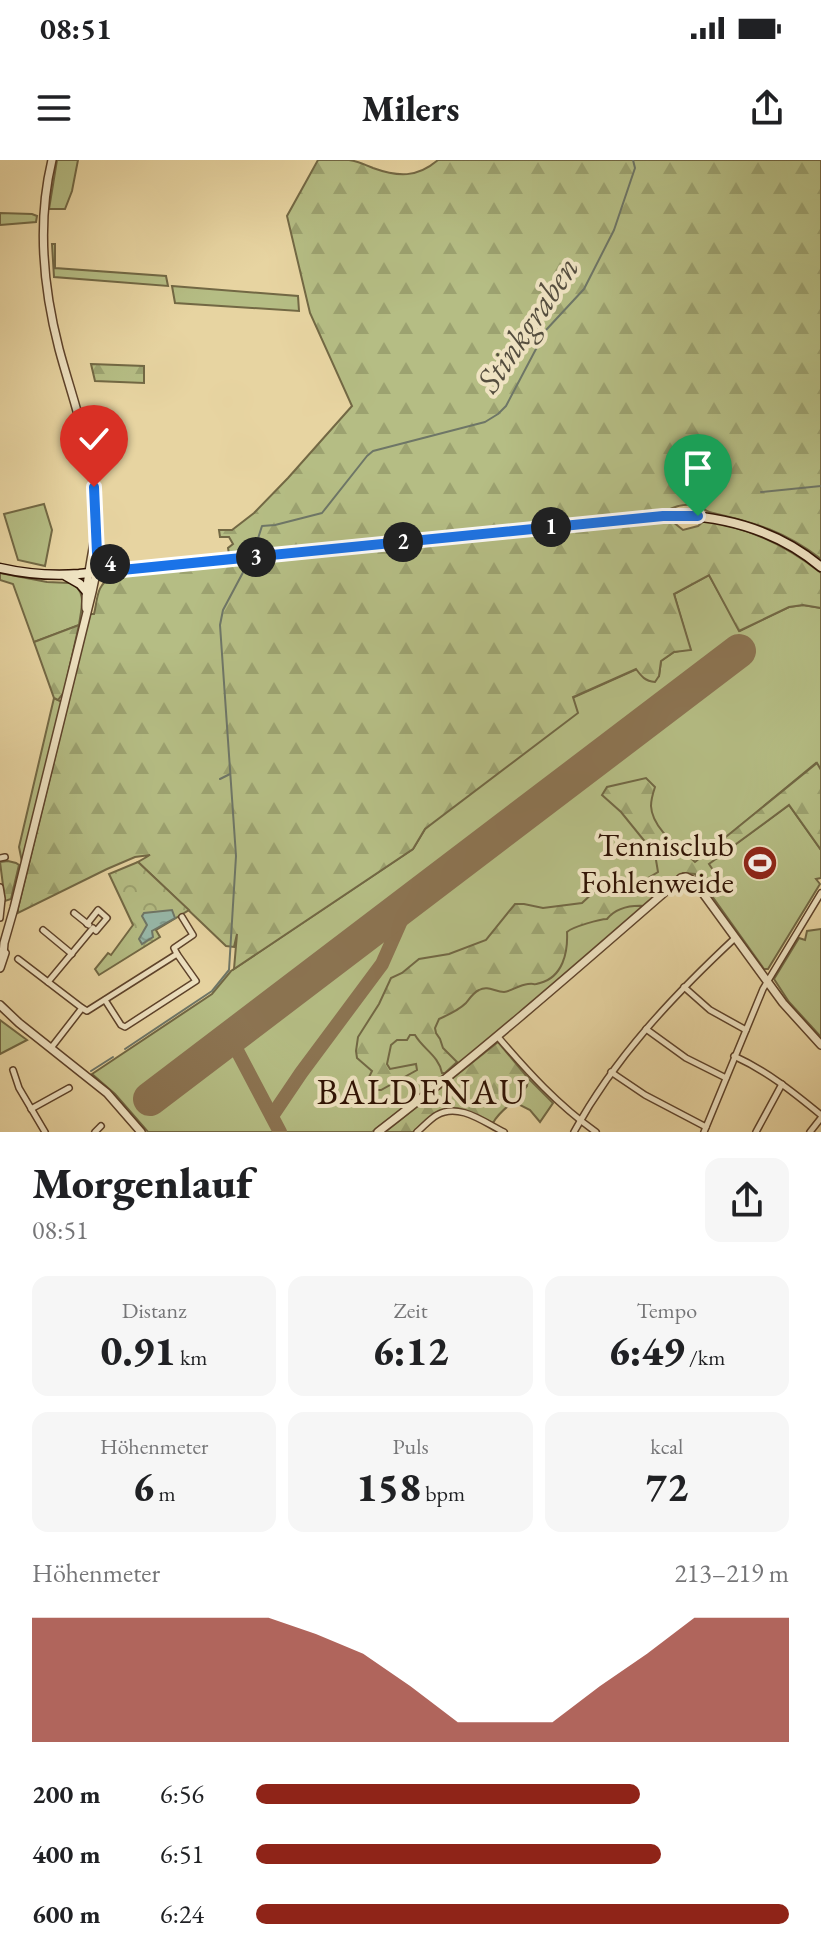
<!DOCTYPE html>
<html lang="de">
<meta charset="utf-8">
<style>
:root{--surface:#fff;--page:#f6f6f6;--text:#202124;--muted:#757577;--accent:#8f2418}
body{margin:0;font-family:"EB Garamond",serif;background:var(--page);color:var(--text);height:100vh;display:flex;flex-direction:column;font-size:30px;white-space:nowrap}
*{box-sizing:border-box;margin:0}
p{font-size:26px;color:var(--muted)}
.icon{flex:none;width:44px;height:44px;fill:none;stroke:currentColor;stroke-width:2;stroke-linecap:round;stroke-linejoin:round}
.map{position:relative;height:972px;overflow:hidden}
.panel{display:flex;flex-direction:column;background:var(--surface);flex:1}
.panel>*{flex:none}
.pin{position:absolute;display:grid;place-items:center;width:68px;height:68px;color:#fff;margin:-82px -34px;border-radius:50% 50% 50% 0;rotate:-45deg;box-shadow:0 0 8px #0007}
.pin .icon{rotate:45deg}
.km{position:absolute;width:40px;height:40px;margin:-20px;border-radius:50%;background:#222;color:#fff;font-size:22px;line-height:40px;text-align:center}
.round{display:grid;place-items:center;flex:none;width:84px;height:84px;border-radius:16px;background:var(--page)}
.headline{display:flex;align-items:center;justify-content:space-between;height:136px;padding:0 32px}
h1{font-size:44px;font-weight:800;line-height:60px}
.stats{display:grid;grid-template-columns:repeat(3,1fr);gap:12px;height:136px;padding:8px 32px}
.stats div{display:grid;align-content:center;border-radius:16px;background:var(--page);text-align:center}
.stats b{font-size:40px;font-weight:800}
.stats small{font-size:22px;font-weight:400}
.stats p{font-size:22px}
.chart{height:224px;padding:16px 32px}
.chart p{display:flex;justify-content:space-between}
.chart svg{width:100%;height:144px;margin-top:8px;fill:var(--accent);opacity:.7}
ul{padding:0 32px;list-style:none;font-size:26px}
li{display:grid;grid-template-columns:128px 96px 1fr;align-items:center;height:60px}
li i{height:20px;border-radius:10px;background:var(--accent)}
.status{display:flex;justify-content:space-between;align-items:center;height:56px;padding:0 40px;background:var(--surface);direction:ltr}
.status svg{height:22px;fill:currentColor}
header{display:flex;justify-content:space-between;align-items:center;height:104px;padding:0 32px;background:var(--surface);font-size:36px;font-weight:800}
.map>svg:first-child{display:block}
.grass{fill:#b5bd84;stroke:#726844;stroke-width:2}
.forest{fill:url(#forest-firs);stroke:#726844;stroke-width:2}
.park{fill:url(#park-crowns);stroke:#726844;stroke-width:2}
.water{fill:url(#water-ripples);stroke:#6e7667;stroke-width:2}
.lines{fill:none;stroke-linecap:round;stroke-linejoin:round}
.stream{stroke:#6e7667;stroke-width:2}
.taxiway{stroke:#8c7452;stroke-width:14}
.runway{stroke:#8c7452;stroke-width:34}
.minor-casing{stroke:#5e432b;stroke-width:8}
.tertiary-casing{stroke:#5e432b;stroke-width:10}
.secondary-casing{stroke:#301304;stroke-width:11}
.minor{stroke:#efe3c2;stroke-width:5}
.tertiary{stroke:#efe3c2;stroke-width:7}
.secondary{stroke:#efe3c2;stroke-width:8}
.route-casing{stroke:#fff;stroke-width:16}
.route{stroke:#1a73e8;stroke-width:10}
.labels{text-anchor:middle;stroke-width:8;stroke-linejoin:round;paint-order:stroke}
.poi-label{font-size:32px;fill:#301304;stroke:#efe3c2;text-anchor:end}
.water-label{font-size:34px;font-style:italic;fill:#544d3e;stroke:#efe3c2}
.quarter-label{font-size:36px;letter-spacing:2px;fill:#301304;stroke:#efe3c2}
</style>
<div class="status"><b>08:51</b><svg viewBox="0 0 49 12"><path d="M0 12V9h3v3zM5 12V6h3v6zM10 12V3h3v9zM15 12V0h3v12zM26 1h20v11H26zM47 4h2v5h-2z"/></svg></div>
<header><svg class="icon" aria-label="menu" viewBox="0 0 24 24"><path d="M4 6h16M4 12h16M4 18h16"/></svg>Milers<svg class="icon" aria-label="share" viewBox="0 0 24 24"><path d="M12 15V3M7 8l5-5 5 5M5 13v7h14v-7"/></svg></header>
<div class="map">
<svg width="821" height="972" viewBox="0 0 821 972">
<defs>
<pattern id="forest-firs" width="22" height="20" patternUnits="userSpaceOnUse" patternTransform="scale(2)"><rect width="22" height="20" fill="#b5bd84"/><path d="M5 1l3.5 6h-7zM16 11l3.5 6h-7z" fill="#9ca270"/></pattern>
<pattern id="park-crowns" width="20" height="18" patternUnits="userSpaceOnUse" patternTransform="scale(2)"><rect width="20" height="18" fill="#b5bd84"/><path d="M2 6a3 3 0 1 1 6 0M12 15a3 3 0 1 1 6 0" fill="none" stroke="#9ca270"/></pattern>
<pattern id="water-ripples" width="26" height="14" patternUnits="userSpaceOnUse" patternTransform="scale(2)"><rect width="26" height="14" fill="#97b8a9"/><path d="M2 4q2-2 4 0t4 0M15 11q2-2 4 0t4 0" fill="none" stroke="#829d90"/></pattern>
</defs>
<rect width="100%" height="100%" fill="#e7d4a1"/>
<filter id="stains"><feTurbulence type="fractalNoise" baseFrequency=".0025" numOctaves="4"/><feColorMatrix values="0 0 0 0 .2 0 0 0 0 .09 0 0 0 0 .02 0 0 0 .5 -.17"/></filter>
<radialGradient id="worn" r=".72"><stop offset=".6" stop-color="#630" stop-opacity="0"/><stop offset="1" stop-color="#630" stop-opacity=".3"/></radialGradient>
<g class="grass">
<path d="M 57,0 L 78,0 L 72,31 L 65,49 L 49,49 Z"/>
<path d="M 0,53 L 32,54 L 37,56 L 36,62 L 0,65 Z"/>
<path d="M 52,84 L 55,84 L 55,108 L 166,116 L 168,126 L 54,117 Z"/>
<path d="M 172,126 L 298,136 L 299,151 L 175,143 Z"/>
<path d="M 44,344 L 52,370 L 45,406 L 18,400 L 4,354 Z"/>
<path d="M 0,413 L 47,422 L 70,423 C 88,430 81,449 79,465 L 34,482 L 13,424 L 0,420 Z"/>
<path d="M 709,415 L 740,471 L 789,447 L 803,445 L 821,448 L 821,610 L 816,603 L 695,703 L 633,746 L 645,746 L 459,905 L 372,972 L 148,972 L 115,934 L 92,914 L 212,834 L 231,811 L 413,689 L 425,669 L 572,538 L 637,509 L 659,516 L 661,501 L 674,492 L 690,489 L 674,434 Z"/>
<path d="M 54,538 L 62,542 L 22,702 L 19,687 Z"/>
<path d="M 789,645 L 821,690 L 821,718 L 816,719 L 820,724 L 768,809 L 764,809 L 702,722 L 706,718 L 718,720 L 708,704 Z"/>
<path d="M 821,769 L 821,877 L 789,842 L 774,819 L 799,778 L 805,780 L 807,771 Z"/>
<path d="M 0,860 L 27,880 L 0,894 Z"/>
<path d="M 528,918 L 553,943 L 540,962 L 530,950 L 514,942 L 527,926 Z"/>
</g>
<g class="forest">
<path d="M 318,0 C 328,0 339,0 349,0 C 357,1 366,5 373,8 C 398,17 417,18 438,0 L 821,0 L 821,399 C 784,371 756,363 713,353 C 706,352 708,351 702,348 C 690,342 677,345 666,351 L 229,394 L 228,388 L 233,384 L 229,377 L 220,377 L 219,370 L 232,370 L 254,353 L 288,318 L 352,246 L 310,153 L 287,56 Z"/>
<path d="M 91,204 L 144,206 L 144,223 L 95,221 Z"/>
<path d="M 665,361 L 673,362 L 683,370 L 698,366 L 704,361 C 748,367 787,386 821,413 L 821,448 L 803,445 L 789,447 L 739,471 L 709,415 L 674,434 L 691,490 L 674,492 L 661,501 L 659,516 L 655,522 C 645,521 642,517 636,509 L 573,537 L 578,553 L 425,669 L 413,689 L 234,809 L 237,774 L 234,787 L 226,786 L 138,702 L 150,695 L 135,697 L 107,709 L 18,753 L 18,748 L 90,454 L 94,454 C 98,438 96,425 112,417 Z"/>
<path d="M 79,465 L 64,532 L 58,540 L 54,538 L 34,482 Z"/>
<path d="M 817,603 L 821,610 L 821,690 L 789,645 L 709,704 L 719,719 L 717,721 L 707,718 L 702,722 L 695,714 L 683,713 L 645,746 C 630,745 616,748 607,759 C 600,759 572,767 567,772 C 568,792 563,817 540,823 C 530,826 538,823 528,824 C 519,825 512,831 504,832 C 495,832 488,825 479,830 C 473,833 470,838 466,843 C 459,850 448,855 439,859 L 435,868 L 436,873 L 440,879 L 443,888 L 457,902 L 445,913 L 442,913 C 439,896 423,889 415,875 L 410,875 L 407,880 L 397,880 L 391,885 L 387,904 L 390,909 L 416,904 L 417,910 L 381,930 L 377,930 L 371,923 L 369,917 L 372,911 L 357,898 L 356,891 L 358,877 L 379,844 L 391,818 L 402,813 L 419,799 L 449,794 L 486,780 L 515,744 L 524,744 L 543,748 L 582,743 L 595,731 L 643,721 L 658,712 L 655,694 L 621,652 L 602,635 L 607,627 L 646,618 L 655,627 C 653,633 651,639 651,646 C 652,669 680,688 695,702 Z"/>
<path d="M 8,701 L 16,703 L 19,705 L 11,739 L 5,741 L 0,702 Z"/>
<path d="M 498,882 L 528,918 C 525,940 502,945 493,963 C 451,944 449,940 414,972 L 385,972 Z"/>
</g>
<path class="park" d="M 138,702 L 189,750 L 156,770 L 160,777 L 99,815 L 95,809 L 108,793 L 111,795 L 133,765 L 109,714 Z"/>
<path class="water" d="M 172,750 L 175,758 L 152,771 L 153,777 L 142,784 L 139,779 L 147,765 L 142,756 L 144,753 Z"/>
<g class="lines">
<g class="stream">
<path d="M 761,332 L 821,326"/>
<path d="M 253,394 L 262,366 L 275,365 L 322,353 L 367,296 L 373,291 L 485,262 L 498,254 L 506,246 L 546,170 L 584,129 L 614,70 L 635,8 L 633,0"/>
<path d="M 220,619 L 230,614"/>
<path d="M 125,889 L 212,831 L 229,810 L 236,696 L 220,465 L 223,450 L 248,403"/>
<path d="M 91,911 L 113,897"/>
</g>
<g class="taxiway">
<path d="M 231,879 L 280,972"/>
<path d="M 272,956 L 301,913 L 382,804 L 409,743"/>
</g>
<path class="runway" d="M 150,939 L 739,491"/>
<g class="minor-casing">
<g id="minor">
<path d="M 0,698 L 5,697"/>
<path d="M 0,727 L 2,739 L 0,758"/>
<path d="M 74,753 L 89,765"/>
<path d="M 43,770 L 72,794"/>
<path d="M 18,799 L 82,848"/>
<path d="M 48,822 L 93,768 L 96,771 L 107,758 L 98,750 L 87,764"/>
<path d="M 684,827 L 710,850 L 746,870"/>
<path d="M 105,840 L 121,865 L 125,867 L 196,821 L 177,794"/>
<path d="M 646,869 L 686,898 L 726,918"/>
<path d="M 498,877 C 528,912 558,945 596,972"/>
<path d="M 51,888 L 82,848 L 87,851 L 177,794 L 174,788 L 193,775 L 182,757"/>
<path d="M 734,896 C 767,911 793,932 821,955"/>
<path d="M 13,910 L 19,928 L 45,972"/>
<path d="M 611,912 L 645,935 L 706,967"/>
<path d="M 31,949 L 69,928"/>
<path d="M 95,972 L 101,966"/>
<path d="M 417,972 C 424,966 430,959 437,955 C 459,942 485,963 504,972"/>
<path d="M 574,972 C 615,897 673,836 735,778"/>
<path d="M 704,972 L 763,829 L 821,733"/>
<path d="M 756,972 L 782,924"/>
<path d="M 810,972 L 821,958"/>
</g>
</g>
<g class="tertiary-casing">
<g id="tertiary">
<path d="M 52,0 C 37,62 43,127 59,189 C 70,230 85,271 92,314 C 95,334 97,354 95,375 C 92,400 85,422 86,448"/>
<path d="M 3,795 L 4,783 L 14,748 L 92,432 L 96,413 L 97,391"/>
<path d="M 0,808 L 5,793"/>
<path d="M 0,845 L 19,863 L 107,933 L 141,972"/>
<path d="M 378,972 C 482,892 581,805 681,718 L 686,717 L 694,721 L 783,843 L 821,885"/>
</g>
</g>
<g class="secondary-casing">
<g id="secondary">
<path d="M 97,393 L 106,401 L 122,410"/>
<path d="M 0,408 C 26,414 52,416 79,414 L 680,355 C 732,358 781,373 821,407"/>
<path d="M 66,416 L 80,424 L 86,431"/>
</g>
</g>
<use href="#minor" class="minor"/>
<use href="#tertiary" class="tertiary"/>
<use href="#secondary" class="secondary"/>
</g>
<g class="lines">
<g class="route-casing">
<path id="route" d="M 94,327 L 97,393 L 106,401 L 122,410 L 663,356 L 698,356"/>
</g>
<use href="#route" class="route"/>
</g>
<defs>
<g id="stadium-disc" transform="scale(1.8)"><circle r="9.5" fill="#8f2418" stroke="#efe3c2"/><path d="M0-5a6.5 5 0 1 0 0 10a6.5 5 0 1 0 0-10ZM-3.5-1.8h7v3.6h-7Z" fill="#fff"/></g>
</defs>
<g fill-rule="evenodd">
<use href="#stadium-disc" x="760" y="703"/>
</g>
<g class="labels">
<g class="poi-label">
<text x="734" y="696">Tennisclub<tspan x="734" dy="37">Fohlenweide</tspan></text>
</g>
<g class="water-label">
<text transform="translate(527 164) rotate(-56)" y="12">Stinkgraben</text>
</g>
<g class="quarter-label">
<text x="422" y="944">BALDENAU</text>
</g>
</g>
<rect width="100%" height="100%" filter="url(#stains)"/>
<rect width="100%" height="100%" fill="url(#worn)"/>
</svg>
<div class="pin" style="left:698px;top:356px;background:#1e9e55"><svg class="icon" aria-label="arrive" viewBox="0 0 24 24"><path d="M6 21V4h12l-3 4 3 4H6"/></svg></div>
<div class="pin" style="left:94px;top:327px;background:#d93025"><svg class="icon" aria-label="check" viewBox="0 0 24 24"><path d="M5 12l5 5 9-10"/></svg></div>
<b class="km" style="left:551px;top:367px">1</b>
<b class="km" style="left:403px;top:382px">2</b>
<b class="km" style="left:256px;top:397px">3</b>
<b class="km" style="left:110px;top:404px">4</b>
</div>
<section class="panel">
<div class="headline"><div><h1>Morgenlauf</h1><p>08:51</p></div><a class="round"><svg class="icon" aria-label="share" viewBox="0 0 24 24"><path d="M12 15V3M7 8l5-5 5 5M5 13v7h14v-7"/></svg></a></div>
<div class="stats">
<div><p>Distanz</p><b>0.91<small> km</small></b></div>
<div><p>Zeit</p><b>6:12</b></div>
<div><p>Tempo</p><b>6:49<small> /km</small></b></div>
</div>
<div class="stats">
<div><p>Höhenmeter</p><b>6<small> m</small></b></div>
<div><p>Puls</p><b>158<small> bpm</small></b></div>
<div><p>kcal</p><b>72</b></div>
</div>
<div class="chart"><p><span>Höhenmeter</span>213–219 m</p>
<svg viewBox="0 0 160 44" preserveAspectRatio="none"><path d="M0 44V6L10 6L20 6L30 6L40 6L50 6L60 11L70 17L80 27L90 38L100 38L110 38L120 27L130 17L140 6L150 6L160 6V44z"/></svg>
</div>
<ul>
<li><b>200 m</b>6:56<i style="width:72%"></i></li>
<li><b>400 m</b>6:51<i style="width:76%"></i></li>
<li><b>600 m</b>6:24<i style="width:100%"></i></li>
</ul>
</section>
